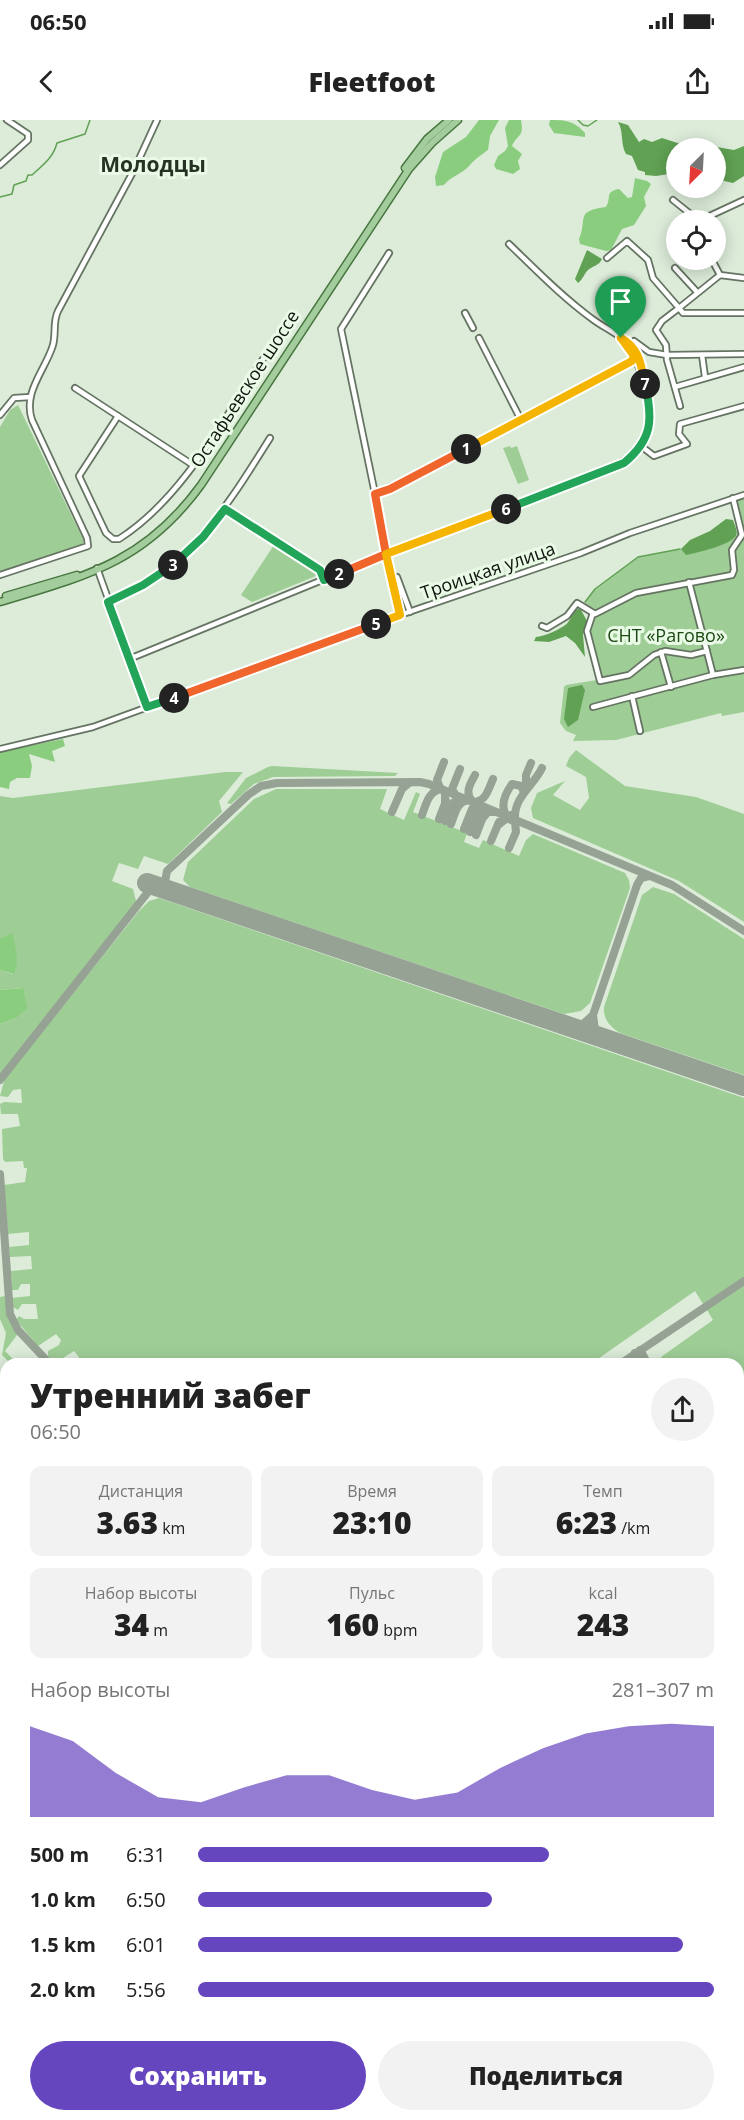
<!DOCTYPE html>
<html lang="ru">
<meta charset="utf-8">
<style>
:root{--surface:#fff;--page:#f2f2f2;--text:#222;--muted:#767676;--accent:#6646bf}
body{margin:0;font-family:"Open Sans",sans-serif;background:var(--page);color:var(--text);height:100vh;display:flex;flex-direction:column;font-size:22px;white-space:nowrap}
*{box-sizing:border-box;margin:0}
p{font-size:20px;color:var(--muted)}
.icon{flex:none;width:33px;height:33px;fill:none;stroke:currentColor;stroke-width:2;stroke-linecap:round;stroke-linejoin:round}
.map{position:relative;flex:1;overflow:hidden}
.sheet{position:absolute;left:0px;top:1238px;width:744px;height:764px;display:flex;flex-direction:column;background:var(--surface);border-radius:18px 18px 0 0;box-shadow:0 3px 15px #0003}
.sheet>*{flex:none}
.needle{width:39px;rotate:204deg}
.fabs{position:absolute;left:666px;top:18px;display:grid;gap:12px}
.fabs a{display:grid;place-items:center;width:60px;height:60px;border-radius:50%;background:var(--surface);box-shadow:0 3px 15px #0003;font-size:30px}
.pin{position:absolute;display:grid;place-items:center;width:51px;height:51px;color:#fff;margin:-62px -26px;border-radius:50% 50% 50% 0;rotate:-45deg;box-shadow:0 0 6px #0007}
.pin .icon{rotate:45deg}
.km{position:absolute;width:30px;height:30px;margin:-15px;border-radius:50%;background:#222;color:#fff;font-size:16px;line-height:30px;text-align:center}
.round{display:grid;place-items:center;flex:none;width:63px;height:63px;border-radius:32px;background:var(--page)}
.summary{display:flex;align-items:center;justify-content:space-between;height:102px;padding:0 30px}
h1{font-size:33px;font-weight:800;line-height:45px}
.figures{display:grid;grid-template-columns:repeat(3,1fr);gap:9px;height:102px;padding:6px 30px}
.figures div{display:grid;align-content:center;border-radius:12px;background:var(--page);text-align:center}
.figures b{font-size:30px;font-weight:800}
.figures small{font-size:16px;font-weight:400}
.figures p{font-size:16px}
.chart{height:168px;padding:12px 30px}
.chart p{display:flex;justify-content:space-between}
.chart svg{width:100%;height:108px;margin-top:6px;fill:var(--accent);opacity:.7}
.primary-button{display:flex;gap:12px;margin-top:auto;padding:12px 30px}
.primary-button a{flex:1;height:69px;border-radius:36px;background:var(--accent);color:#fff;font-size:24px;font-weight:800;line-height:69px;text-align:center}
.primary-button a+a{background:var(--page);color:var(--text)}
ul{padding:0 30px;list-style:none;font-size:20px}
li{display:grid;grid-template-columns:96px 72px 1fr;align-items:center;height:45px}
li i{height:15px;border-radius:8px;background:var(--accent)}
.status{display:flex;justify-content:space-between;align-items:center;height:42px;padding:0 30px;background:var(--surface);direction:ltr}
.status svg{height:16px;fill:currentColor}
header{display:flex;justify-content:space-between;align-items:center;height:78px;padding:0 30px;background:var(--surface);font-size:27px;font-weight:800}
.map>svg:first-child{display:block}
.green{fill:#9fcd96}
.forest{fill:#8acd7e}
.water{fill:#60a153}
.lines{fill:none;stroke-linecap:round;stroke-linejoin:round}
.stream{stroke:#60a153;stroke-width:1.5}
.river{stroke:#60a153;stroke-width:5}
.taxiway{stroke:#96a294;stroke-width:8}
.runway{stroke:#96a294;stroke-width:20}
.minor-casing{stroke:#657362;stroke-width:8}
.major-casing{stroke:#487640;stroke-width:9}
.minor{stroke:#fff;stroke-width:4.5}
.major{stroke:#a4cd9d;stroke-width:6}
.split-1-casing{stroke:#fff;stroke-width:12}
.split-2-casing{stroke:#fff;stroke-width:12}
.split-3-casing{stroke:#fff;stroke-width:12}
.split-4-casing{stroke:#fff;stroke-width:12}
.split-5-casing{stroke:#fff;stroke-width:12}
.split-6-casing{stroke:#fff;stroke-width:12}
.split-7-casing{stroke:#fff;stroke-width:12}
.split-8-casing{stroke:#fff;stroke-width:12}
.split-1{stroke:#f5b400;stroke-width:8}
.split-2{stroke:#f0652b;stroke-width:8}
.split-3{stroke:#22a559;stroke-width:8}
.split-4{stroke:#22a559;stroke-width:8}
.split-5{stroke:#f0652b;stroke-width:8}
.split-6{stroke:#f5b400;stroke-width:8}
.split-7{stroke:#22a559;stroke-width:8}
.split-8{stroke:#f5b400;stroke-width:8}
.labels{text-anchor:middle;stroke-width:6;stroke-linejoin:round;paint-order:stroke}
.street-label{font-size:18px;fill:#0e130d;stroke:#e9fae6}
.park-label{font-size:18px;fill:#1e4a15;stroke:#e9fae6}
.quarter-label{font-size:21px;font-weight:bold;fill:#263223;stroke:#e9fae6}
</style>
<div class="status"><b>06:50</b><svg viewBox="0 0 49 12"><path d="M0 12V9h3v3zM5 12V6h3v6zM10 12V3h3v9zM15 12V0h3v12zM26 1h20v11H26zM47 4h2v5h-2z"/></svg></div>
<header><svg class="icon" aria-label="back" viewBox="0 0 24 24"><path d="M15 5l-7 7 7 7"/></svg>Fleetfoot<svg class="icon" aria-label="share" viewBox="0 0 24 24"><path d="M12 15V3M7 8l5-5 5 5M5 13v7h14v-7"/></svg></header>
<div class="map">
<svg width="744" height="2000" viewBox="0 0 744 2000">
<rect width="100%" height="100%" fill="#dcecd9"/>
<g class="green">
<path d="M 18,285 L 83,419 L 83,424 L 0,451 L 0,307 L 10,290 Z"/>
<path d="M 510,326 L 511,328 L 517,326 L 529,360 L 518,364 L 503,328 Z"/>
<path d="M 744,377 L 744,592 L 722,596 L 721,593 L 616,620 L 573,621 L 576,615 L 566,611 L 560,603 L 564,567 L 566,565 L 597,560 L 585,514 L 590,495 L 585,482 L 595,469 L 638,437 L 681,429 L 742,409 L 735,380 Z"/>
<path d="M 274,425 L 315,451 L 316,456 L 252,482 L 241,475 Z"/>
<path d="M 576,630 L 625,666 L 696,677 L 744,694 L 744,802 L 679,761 L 533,698 L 531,688 L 537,673 L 565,661 L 553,675 L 580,690 L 589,678 L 586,657 L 566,646 L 569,638 Z"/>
<path d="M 268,647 L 272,646 L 398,653 L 395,656 L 273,657 L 254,664 L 231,684 L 227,683 L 246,658 Z"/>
<path d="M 225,652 L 243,652 L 219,681 L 222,692 L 168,744 L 144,736 L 138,749 L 119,743 L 112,761 L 133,769 L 137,785 L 0,957 L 0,904 L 16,898 L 22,868 L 0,870 L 0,850 L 13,854 L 16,848 L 16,835 L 13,814 L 0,818 L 0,676 L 13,678 Z"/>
<path d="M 276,669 L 387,669 L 380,689 L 404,700 L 416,672 L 420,674 L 413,692 L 467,713 L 464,722 L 479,728 L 483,720 L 519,736 L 526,720 L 533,714 L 625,753 L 629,760 L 630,768 L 590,883 L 581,891 L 564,894 L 190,767 L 183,760 L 188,742 L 254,679 Z"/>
<path d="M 653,767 L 674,774 L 744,819 L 744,955 L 620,913 C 610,907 603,899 604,887 L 642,775 Z"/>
<path d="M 159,778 L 744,978 L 744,1157 L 703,1184 L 695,1171 L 592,1243 L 74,1244 L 79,1237 L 74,1231 L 55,1243 L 48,1236 L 48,1231 L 59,1225 L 61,1220 L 56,1214 L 38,1226 L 16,1200 L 19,1196 L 24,1199 L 38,1199 L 36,1184 L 22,1184 L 18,1190 L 13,1187 L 12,1178 L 30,1176 L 30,1164 L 21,1164 L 18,1170 L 12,1170 L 11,1151 L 32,1149 L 31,1136 L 10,1137 L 9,1127 L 29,1125 L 29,1112 L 8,1114 L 4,1065 L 25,1062 L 27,1048 L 24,1048 L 23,1041 L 5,1042 L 3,1039 L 2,1009 L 20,1006 L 18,994 L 1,994 L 0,984 L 4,982 L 22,983 L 21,969 L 13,970 L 8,977 L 0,976 L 5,958 L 139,791 L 149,781 Z"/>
<path d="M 744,1165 L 744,1360 L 738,1369 L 738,1244 L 665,1243 L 661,1237 L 713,1200 L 707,1190 Z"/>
<path d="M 5,1176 L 9,1197 L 17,1215 L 5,1231 L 17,1243 L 10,1243 L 2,1235 L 6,1213 L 0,1199 L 0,1177 Z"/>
<path d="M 744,1438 L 744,1542 L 738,1544 L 738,1440 Z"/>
<path d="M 0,1640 L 6,1645 L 6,1743 L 3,1744 L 0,1740 Z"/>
<path d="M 0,1754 L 6,1762 L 6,1995 L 62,1995 L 61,2000 L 0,2000 Z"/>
<path d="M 470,1995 L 542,1995 L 544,1998 L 544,1995 L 679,1995 L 680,2000 L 473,2000 Z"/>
</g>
<g class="forest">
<path d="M 479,0 L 499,0 L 490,16 L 488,30 C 481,35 475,39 469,46 C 462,54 451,56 444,65 L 436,66 L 435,57 L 443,32 L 466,17 Z"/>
<path d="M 509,0 L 521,0 C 524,18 519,12 512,26 L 522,34 L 518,41 L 520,49 L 513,54 L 496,49 L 494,45 L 498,36 L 505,31 L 508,26 L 505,8 Z"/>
<path d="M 550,0 C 566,0 574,1 585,13 L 585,17 L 554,13 L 549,5 Z"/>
<path d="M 635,58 L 647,61 L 651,64 L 644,77 L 646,86 L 634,105 L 622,109 L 611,130 L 606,131 L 580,124 L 579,119 C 588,99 574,91 606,87 C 612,77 604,72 619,69 L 628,78 L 632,77 Z"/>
<path d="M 63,619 L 65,626 L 52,631 L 55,642 L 29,634 L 32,646 L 30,658 L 17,658 L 10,662 L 9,669 L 0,667 L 0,632 Z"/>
<path d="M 13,813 C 15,827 20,842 14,854 L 0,850 L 0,818 Z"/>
<path d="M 23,868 L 27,888 L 16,898 L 0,904 L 0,870 Z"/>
</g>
<g class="water">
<path d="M 618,2 L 628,5 L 639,22 L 644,19 L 652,22 L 662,18 L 690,27 L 711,26 L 734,30 L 744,26 L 744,56 L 733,63 L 716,59 L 716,28 L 676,28 L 676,53 L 656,56 L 645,55 L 645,52 L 638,50 L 632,36 L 626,34 C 620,23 624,12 618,2 Z"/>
<path d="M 587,130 L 602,139 C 599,146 592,146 587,151 C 583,156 583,159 578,163 L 575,159 Z"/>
<path d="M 726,399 L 733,400 C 734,404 738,410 736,415 C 734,424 696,433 686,435 L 681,429 L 690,420 L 710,411 Z"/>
<path d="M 580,488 L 587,501 L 583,515 L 585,537 L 575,523 L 566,516 L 549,522 L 534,521 L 536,517 C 545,516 556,511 564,506 C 572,501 570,492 580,488 Z"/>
<path d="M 582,565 L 585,570 L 578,600 L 568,607 L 564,599 L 568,568 Z"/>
<path d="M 6,1805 L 6,1925 L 0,1925 L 0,1812 Z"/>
</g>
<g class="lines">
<g class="stream">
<path d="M 578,0 L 583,5 L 588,6 L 597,0"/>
<path d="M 0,77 L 12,74 L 14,65 L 26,61 L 28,55 L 32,55 C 43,45 53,38 57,23 L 85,14 L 90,0"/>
<path d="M 585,482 L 595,469 L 638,437 L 680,429"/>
<path d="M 738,1380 L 744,1375"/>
<path d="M 0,1644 L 6,1648"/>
</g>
<g class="river">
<path d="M 738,1988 L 744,1986"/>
<path d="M 462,2000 L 463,1995"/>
<path d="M 695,2000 L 696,1995"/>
</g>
<g class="taxiway">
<path d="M 475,655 C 470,664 464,673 473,682 C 486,682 488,670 493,659"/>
<path d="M 440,668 L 437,660 L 444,642"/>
<path d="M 526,668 L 526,655 L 531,643"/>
<path d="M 455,674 L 452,669 L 460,649"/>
<path d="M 392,692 L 402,669 L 409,663"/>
<path d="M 515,694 L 507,696 C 499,686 505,674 512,664 L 521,666 L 524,672"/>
<path d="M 422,695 C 426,684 429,670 442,669 L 445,673 L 445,683"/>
<path d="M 515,698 C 514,677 534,665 542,648"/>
<path d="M 439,699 L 446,681"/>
<path d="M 482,699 L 488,692 L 495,692"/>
<path d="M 445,701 L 454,682 L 462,678"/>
<path d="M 451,704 C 455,694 457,681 469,680"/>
<path d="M 498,705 L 507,698 L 515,702 L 516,712 L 509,728"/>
<path d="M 464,709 L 472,689 L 481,686"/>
<path d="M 470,712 L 478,692 L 488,689"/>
<path d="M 476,715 L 484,694"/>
<path d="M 491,721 L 499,702"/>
<path d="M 172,772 L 165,762 L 167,751 L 248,675 L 261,666 L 277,663 L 420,662 L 429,664 L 672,765 L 744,811"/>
<path d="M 569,907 L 582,905 L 592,896"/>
<path d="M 604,919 L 595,910 L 593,895 L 637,765 L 641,758 L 649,756"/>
<path d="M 0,960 L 148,772 L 157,767"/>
<path d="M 0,1054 L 10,1194 L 18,1210 L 50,1244"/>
<path d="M 640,1230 L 648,1244"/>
<path d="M 635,1233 L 637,1244"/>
<path d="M 620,1244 L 744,1161"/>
</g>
<path class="runway" d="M 147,763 L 744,966"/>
<g class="minor-casing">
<g id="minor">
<path d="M 0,45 L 28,20 L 28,14 L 7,0"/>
<path d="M 673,80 L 698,100"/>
<path d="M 701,100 L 744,80"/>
<path d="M 389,133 L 341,209 L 400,495"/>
<path d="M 607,138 L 627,121 L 648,140 L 653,158 L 679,188 L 720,155 L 744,158"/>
<path d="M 712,140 L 720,155"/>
<path d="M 675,148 L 697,172"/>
<path d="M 465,193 L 473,208"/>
<path d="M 479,218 L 521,300"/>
<path d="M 626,225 L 634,236"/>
<path d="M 629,226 L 634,221 L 649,232 L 667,235 L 744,234"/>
<path d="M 702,235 L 705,257"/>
<path d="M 637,243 L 641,253"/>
<path d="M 675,267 L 744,247"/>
<path d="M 75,268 L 193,345"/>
<path d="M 680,286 L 667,240 L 666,225 L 656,210 L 662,201 L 679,188 L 683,193 L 744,193"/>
<path d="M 0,295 L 14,278 L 30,277"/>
<path d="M 118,296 L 79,356 L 106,413 L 113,419 L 119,419 C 185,377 226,294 269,230"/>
<path d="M 641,326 L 654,336 L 687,324 L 679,314 L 680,304 L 744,286"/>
<path d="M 374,374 L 415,356 L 632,241"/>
<path d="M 225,389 L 319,450 L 324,460"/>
<path d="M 97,448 L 147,587"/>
<path d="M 0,455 L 88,426 L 87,418 L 32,300 C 23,273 43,253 52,228 C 57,216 52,203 58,191 L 134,50 L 157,0"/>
<path d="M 397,457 L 410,492"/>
<path d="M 689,462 L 713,555 L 744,550"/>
<path d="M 108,482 C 189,450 226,388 270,318"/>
<path d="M 593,493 L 587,511 L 600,561 L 629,555 L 654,535 L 665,531 L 691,535 L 707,531"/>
<path d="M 542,506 L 547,508 L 567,496 L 577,483 L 595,494 L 636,473 L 732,455 L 734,450 L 732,430 L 742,415 L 733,378"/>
<path d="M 661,532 L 671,567"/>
<path d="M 129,539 L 386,434 L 603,352 C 646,333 656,312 645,265 C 642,253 642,241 635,230 C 624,216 605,209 591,198 C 561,176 535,149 509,124"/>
<path d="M 632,576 L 640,611"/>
<path d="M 593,587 L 713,555"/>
<path d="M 0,629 L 93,607 L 400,495 L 581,433 L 630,413 L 744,375"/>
<path d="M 738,1440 L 744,1438"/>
<path d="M 0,1483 L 6,1486"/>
<path d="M 0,1546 L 6,1548"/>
<path d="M 0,1564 L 6,1566"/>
<path d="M 0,1748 L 6,1755"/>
<path d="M 738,1839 L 744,1843"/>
<path d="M 223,1995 L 232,2000"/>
<path d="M 390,1995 L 393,2000"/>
<path d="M 502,1995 L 503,2000"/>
<path d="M 540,1995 L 542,2000"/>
<path d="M 250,1997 L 255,2000"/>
<path d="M 62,2000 L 63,1995"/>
<path d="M 209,2000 L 211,1995"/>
<path d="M 337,2000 L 347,1995"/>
</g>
</g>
<g class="major-casing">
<g id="major">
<path d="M 405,48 L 427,19 L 449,0"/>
<path d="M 6,476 L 77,455"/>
<path d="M 0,482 C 87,456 145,442 201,365 L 409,49 L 432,23 L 458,0"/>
<path d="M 0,1443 L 6,1445"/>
<path d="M 738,1819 L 744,1823"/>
</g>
</g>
<use href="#minor" class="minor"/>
<use href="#major" class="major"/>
</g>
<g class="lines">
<g class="split-1-casing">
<path id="split-1" d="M 466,329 L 632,241 L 634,236 L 621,218"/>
</g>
<g class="split-2-casing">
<path id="split-2" d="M 339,454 L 386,434 L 375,374 L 390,369 L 466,329"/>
</g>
<g class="split-3-casing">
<path id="split-3" d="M 173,445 L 203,417 L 225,389 L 320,450 L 324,460 L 339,454"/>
</g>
<g class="split-4-casing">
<path id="split-4" d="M 173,445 L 143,465 L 108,482 L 147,587 L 174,578"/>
</g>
<g class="split-5-casing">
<path id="split-5" d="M 174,578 L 376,504"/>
</g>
<g class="split-6-casing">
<path id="split-6" d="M 376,504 L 400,495 L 386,434 L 506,389"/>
</g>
<g class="split-7-casing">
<path id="split-7" d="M 506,389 L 624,343 C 653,319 653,299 645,264"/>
</g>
<g class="split-8-casing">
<path id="split-8" d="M 621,218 C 640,229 641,245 645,264"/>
</g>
<use href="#split-1" class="split-1"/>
<use href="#split-2" class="split-2"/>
<use href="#split-3" class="split-3"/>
<use href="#split-4" class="split-4"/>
<use href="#split-5" class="split-5"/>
<use href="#split-6" class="split-6"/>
<use href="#split-7" class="split-7"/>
<use href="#split-8" class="split-8"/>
</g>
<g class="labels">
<g class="street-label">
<text transform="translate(245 269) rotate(-57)" y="6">Остафьевское шоссе</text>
<text transform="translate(488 451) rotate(-19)" y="6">Троицкая улица</text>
</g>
<g class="park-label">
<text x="666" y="522">СНТ «Рагово»</text>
</g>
<g class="quarter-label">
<text x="153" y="52">Молодцы</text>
</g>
</g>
</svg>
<div class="fabs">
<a><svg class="needle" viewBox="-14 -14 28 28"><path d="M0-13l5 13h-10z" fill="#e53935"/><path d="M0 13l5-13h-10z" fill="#767676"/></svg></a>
<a><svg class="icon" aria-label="locate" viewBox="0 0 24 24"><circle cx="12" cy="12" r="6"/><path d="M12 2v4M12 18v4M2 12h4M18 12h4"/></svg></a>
</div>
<div class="pin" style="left:621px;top:218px;background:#1e9e55"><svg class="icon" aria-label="arrive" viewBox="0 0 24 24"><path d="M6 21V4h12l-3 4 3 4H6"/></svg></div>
<b class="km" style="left:466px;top:329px">1</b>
<b class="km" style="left:339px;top:454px">2</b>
<b class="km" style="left:173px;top:445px">3</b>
<b class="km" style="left:174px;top:578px">4</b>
<b class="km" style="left:376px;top:504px">5</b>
<b class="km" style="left:506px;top:389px">6</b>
<b class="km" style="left:645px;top:264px">7</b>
<section class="sheet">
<div class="summary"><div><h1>Утренний забег</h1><p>06:50</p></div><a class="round"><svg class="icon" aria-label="share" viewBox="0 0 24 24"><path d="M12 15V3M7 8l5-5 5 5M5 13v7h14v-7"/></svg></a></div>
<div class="figures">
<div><p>Дистанция</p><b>3.63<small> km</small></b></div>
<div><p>Время</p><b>23:10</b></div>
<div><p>Темп</p><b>6:23<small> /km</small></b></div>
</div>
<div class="figures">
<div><p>Набор высоты</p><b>34<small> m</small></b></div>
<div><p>Пульс</p><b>160<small> bpm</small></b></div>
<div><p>kcal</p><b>243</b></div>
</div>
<div class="chart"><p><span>Набор высоты</span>281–307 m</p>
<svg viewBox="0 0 160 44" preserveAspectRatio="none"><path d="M0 44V7L10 13L20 26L30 36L40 38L50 32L60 27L70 27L80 33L90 37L100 34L110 24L120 16L130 10L140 7L150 6L160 7V44z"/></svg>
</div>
<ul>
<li><b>500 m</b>6:31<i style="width:68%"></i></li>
<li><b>1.0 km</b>6:50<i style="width:57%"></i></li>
<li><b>1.5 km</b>6:01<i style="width:94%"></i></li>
<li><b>2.0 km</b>5:56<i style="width:100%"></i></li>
</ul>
<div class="primary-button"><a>Сохранить</a><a>Поделиться</a></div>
</section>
</div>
